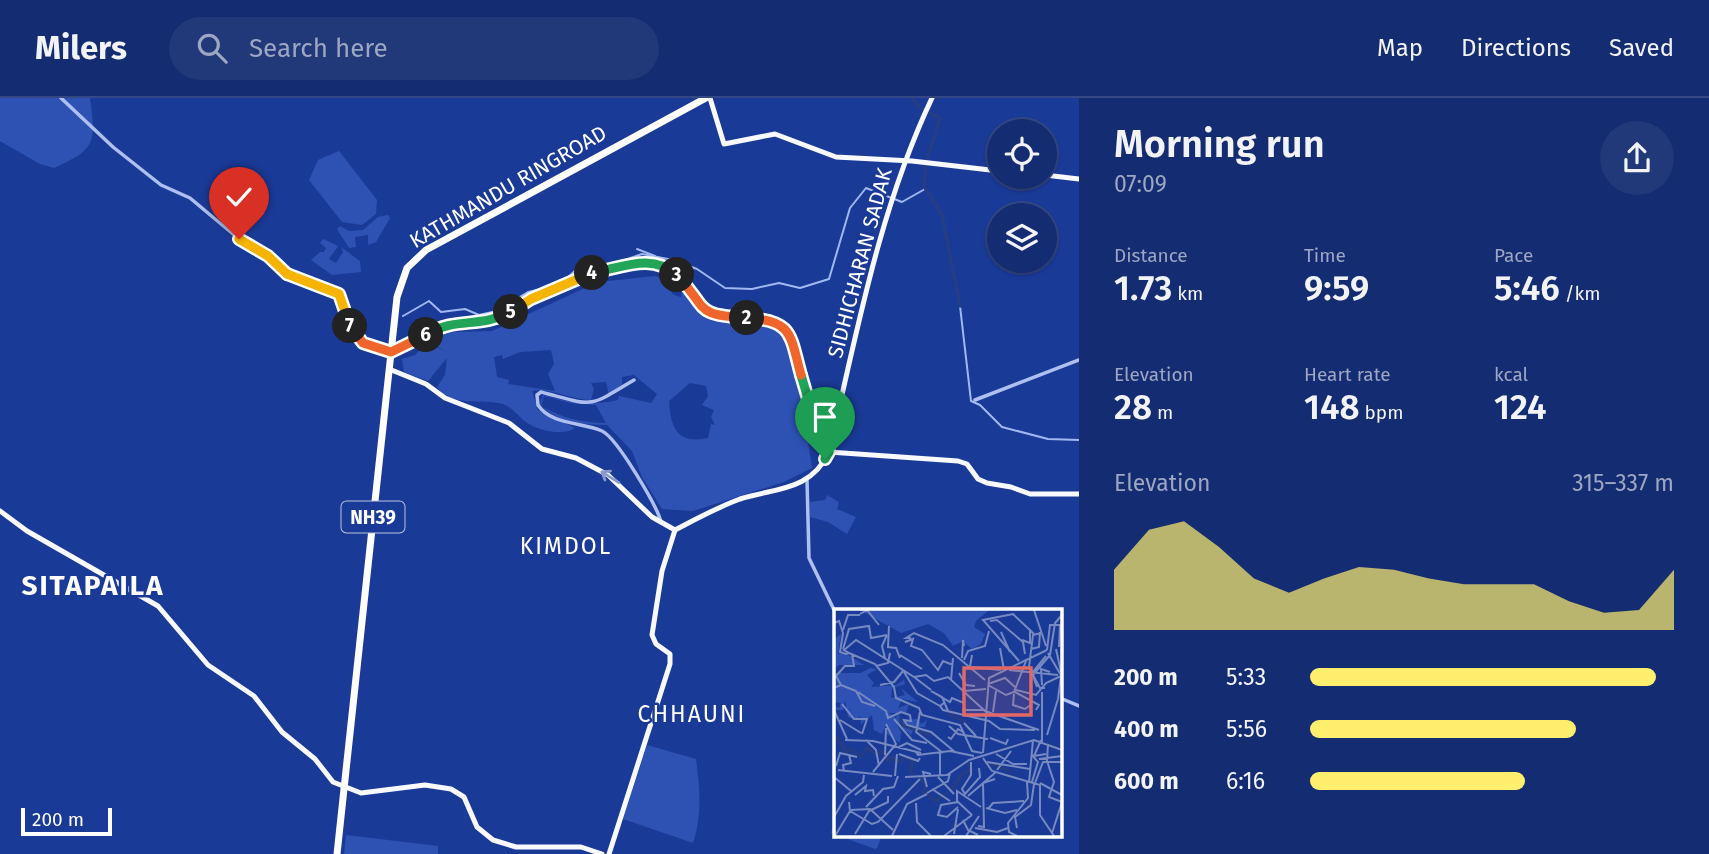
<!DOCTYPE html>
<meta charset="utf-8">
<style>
:root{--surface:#142c71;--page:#213879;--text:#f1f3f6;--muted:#9da7c3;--line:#334884;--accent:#ffef6d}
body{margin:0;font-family:"Fira Sans",sans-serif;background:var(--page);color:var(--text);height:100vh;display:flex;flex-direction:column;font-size:26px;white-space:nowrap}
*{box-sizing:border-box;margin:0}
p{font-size:23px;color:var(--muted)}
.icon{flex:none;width:38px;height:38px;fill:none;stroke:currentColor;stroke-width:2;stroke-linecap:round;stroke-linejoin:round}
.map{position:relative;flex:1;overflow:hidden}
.side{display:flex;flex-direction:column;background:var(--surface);width:630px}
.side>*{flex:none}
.tools{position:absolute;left:987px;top:21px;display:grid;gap:14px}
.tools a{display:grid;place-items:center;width:70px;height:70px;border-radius:50%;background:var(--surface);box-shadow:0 2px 5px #0004,0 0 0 2px var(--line);font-size:35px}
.scale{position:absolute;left:21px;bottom:18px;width:91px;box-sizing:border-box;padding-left:7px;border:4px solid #fff;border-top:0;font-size:19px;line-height:24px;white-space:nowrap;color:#fff;-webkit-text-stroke:5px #1a3a97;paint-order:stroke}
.pin{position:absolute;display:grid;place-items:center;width:60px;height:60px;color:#fff;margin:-72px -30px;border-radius:50% 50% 50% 0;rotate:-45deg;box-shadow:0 0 7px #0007}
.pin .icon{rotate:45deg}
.km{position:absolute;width:35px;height:35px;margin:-18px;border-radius:50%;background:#222;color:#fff;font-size:19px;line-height:35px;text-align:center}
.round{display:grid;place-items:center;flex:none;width:74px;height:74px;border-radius:37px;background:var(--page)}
.headline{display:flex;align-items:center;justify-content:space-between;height:119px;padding:0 35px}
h1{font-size:38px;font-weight:600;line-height:52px}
.figures{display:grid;grid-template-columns:repeat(3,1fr);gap:10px;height:119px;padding:7px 35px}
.figures div{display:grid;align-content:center}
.figures b{font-size:35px;font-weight:600}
.figures small{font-size:19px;font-weight:400}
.figures p{font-size:19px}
.chart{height:196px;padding:14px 35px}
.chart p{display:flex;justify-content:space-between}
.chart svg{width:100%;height:126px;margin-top:7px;fill:var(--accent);opacity:.7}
ul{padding:0 35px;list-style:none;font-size:23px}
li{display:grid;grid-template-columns:112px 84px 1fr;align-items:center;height:52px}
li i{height:18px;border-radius:9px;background:var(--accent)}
header{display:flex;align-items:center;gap:42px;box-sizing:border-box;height:98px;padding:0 35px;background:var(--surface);border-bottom:2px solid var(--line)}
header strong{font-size:33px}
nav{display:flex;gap:38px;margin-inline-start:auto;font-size:24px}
.search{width:490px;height:63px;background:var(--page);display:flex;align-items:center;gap:18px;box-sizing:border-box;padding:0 24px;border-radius:38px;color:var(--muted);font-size:26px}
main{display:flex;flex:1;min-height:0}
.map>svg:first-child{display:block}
.green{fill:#2e52b4;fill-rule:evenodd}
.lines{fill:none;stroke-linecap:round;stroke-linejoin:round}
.stream{stroke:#a1b8f2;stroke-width:2}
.canal{stroke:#253d84;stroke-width:3.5}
.minor{stroke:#aec0f0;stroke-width:3.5}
.major{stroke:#f7f9ff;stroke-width:5}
.highway{stroke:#fff;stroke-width:7}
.oneway{stroke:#889acb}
.split-1-casing{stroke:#fff;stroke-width:14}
.split-2-casing{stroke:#fff;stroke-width:14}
.split-3-casing{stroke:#fff;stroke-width:14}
.split-4-casing{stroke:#fff;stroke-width:14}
.split-5-casing{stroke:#fff;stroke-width:14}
.split-6-casing{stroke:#fff;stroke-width:14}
.split-7-casing{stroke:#fff;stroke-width:14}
.split-8-casing{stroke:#fff;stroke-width:14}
.split-9-casing{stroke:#fff;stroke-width:14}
.split-1{stroke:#22a559;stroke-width:9}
.split-2{stroke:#f0652b;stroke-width:9}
.split-3{stroke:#f0652b;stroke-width:9}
.split-4{stroke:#22a559;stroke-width:9}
.split-5{stroke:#f5b400;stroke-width:9}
.split-6{stroke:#22a559;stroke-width:9}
.split-7{stroke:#f0652b;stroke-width:9}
.split-8{stroke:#f5b400;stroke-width:9}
.split-9{stroke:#f5b400;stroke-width:9}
.labels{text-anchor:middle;stroke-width:5;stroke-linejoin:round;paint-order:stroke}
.shield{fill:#1a3a97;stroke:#bac4e0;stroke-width:2}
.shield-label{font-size:19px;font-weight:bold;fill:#fff}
.street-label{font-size:21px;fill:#fff;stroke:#1a3a97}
.neighbourhood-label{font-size:23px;letter-spacing:2px;fill:#fff;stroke:#1a3a97}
.district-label{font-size:28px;font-weight:bold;letter-spacing:2px;fill:#fff;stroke:#1a3a97}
.inset-river{fill:none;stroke:#253d84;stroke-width:3.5}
.inset-road{fill:none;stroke:#7689c1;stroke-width:2}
.view{fill:#e26868;fill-opacity:0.15;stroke:#e26868;stroke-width:3.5}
.inset-edge{fill:none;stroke:#fff;stroke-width:3.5}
</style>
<header>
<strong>Milers</strong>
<div class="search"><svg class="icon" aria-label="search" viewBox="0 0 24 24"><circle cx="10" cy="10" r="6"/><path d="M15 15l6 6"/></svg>Search here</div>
<nav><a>Map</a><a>Directions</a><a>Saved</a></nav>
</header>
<main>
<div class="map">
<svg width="1079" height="756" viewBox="0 0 1079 756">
<rect width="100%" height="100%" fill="#1a3a97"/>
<g class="green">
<path d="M 0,0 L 90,0 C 96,45 96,51 54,70 L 40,66 L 0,43 Z"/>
<path d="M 339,53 L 377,102 L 376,116 L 362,127 L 342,124 L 309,82 L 318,62 Z"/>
<path d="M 388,117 L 390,120 L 376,144 L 368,147 L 368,137 L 355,139 L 356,149 L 349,150 L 337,131 L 340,128 L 349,133 L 363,132 L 378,119 Z"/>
<path d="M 323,141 L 338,148 L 329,161 L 336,165 L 343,154 L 341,149 L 360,163 L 361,174 L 332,177 L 311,162 L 320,154 L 324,154 L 326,150 L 320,145 Z"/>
<path d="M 655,178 L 664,181 C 666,189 672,198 681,199 L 682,194 L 708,222 L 775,228 L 784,234 L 795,259 L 793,265 L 801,297 L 812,370 L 784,384 L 693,413 L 662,411 L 642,379 L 632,353 L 607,327 C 585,327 555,324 540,306 L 543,297 C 569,305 592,308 618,302 L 619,298 L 651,305 L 657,296 L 634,277 L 622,279 L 622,289 L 609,298 L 606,284 L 591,285 L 594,291 L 591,302 C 572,302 549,289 532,293 L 538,312 L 575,330 C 564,338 541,333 529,326 C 520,321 514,310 503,306 C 482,300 452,310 437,289 L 445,277 L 447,260 L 428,283 L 404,274 L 402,261 L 415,257 L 427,244 L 445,253 L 425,241 L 454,234 L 492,233 L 598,184 ZM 551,252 L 554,266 L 548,276 L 555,293 L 508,286 L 509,282 L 497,279 L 494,259 L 502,257 L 503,261 L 520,254 ZM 690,285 L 706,288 L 708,298 L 702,307 L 714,312 L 711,319 L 715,327 L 711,326 L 708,340 C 677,346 671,331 669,303 ZM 544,298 L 570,305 L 596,307 L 606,325 C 582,325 562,320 541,308 Z"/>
<path d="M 827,397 L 839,404 L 837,411 L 856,419 L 847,436 L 828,424 L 810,419 L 810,404 L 825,402 Z"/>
<path d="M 647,647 L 696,661 C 700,691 702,717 693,745 L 623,721 Z"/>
<path d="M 836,718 L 836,737 L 882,737 L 877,750 L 875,751 L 831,735 Z"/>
<path d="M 346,737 L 438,748 L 438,756 L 344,756 Z"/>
</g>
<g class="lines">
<g class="stream">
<path d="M 637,151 L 655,158"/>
<path d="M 564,183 L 579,169 L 604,169 L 642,156 L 673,162 L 697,171 L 725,190 L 752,191 L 779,185 L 800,190 L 829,181 L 850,110 L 866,90 L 902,104 L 925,91"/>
<path d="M 960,208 L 971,303 L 980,307 L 1002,329 L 1048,341 L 1079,342"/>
<path d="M 403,218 L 429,203 L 441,214 L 465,211 L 479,217 L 497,213 L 528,194 L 553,188"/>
</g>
<path class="canal" d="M 911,0 L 922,11 L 940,20 L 926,65 L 924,88 L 942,117 L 960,208"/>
<g class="minor">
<path d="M 61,0 L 113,49 L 161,87 L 190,100 L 239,141 L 268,158 L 287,176 L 339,196 C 361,233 339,239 391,254"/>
<path d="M 634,282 C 586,311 595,308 541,294 L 537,297 L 538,307 C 551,327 582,324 602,333 C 617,340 657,408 661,424"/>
<path d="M 975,302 L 1079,262"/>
<path d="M 807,382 L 809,460 L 836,516"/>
<path d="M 1060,600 L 1079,608"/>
</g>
<g class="major">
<path d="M 710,0 L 724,46 L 775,36 L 836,59 L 912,63 L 999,73"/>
<path d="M 1045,77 L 1079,81"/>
<path d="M 391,254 L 445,226 L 496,222 L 531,201 L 585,177 L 652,164 L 665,167 L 676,176 L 697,207 L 708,216 L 770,221 L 781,226 L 794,250 L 821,345 L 829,354"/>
<path d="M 389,271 L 426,286 L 445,300 L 509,325 L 542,351 L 576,360 L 608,377 L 652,419 L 675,432 C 696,421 718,409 740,401 C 775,390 811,393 829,354 C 857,234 879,112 932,0"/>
<path d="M 829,354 L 958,363 L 967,366 L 978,381 L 987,385 L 1011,389 L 1030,396 L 1079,396"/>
<path d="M 0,413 L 27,433 L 158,508 L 208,567 L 254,598 L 282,634 L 315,661 L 333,684 L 361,695 L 425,687 L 451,691 L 464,699 L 477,729 L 493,742 L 516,749 L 581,749 L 602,756"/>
<path d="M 609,756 L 670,566 L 670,556 L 656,546 L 652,537 L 662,473 L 675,432"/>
</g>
<path class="highway" d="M 337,756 L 397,199 L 407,170 L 426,152 L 706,0"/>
</g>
<defs><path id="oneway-shaft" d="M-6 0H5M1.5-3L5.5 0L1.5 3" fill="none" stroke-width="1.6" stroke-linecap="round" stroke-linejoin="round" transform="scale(1.75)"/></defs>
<use class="oneway" href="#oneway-shaft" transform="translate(610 379) rotate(-148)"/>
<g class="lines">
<g class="split-1-casing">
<path id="split-1" d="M 801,277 L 821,345 L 829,354 L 825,361"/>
</g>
<g class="split-2-casing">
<path id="split-2" d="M 747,220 C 793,222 790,237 801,277"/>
</g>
<g class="split-3-casing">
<path id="split-3" d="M 677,177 C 709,211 693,217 747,220"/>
</g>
<g class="split-4-casing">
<path id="split-4" d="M 592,175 C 622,170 651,154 677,177"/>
</g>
<g class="split-5-casing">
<path id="split-5" d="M 511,214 L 531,201 L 592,175"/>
</g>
<g class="split-6-casing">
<path id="split-6" d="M 426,237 C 456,218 479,231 511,214"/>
</g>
<g class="split-7-casing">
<path id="split-7" d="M 350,228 L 363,245 L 391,254 L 426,237"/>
</g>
<g class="split-8-casing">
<path id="split-8" d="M 287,176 L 339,196 L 350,228"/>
</g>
<g class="split-9-casing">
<path id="split-9" d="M 239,141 L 268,158 L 287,176"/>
</g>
<use href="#split-1" class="split-1"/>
<use href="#split-2" class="split-2"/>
<use href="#split-3" class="split-3"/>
<use href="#split-4" class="split-4"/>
<use href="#split-5" class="split-5"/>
<use href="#split-6" class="split-6"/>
<use href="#split-7" class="split-7"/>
<use href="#split-8" class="split-8"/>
<use href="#split-9" class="split-9"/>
</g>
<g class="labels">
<rect class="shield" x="341.5" y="403.5" width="63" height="31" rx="5"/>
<g class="shield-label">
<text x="373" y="426">NH39</text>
</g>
<g class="street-label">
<text transform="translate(508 89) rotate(-30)" y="7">KATHMANDU RINGROAD</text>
<text transform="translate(860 165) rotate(-75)" y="7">SIDHICHARAN SADAK</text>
</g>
<g class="neighbourhood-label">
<text x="566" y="456">KIMDOL</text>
<text x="692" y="624">CHHAUNI</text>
</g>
<g class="district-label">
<text x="93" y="497">SITAPAILA</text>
</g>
</g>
<g transform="translate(834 511)">
<rect width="228" height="228" fill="#1a3a97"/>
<path d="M 26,1 L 155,1 L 142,12 L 140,18 L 151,25 L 147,35 L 138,40 L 129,32 L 119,37 L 110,24 L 94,15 L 67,24 ZM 7,25 L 4,45 L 11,44 L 30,56 L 5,56 L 0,60 L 0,30 ZM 36,59 L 43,60 L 33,66 L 40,74 L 37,78 L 62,76 L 70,71 L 71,75 L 58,79 L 57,89 L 71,86 L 67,79 L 84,93 L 68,90 L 64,99 L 75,95 L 72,104 L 55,104 L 62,109 L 64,105 L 68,111 L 84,110 L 87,115 L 93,111 L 91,118 L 75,118 L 95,123 L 79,121 L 77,126 L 61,112 L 67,123 L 66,134 L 53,125 L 53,114 L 48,125 L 40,121 L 38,106 L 27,115 L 26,107 L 22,111 L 14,108 L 11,91 L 9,101 L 0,101 L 0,96 L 5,99 L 7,94 L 0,93 L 0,64 L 27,64 Z" fill="#2e52b4"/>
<path class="inset-river" d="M 117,100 L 115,105 L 133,114M 66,109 L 68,116 L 96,126M 2,127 L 13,143 L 17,140 L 26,148 L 33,139 L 43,146 L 48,142 L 54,152 L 58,148 L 66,153 L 70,148 L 79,152 L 76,163 L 80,165M 156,154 L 176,162M 87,168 L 92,177 L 89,183 L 102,192 L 111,185M 117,181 L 128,165 L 136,161 L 134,154"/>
<path class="inset-road" d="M 200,1 L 212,37M 26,5 L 33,1 L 45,16M 156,12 L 163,11 L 189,33 L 191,45M 0,14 L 5,12 L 9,24 L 6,43 L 12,45 L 15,44 L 10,41 L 22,31 L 80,68 L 92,66 L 100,72 L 114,68 L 151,102 L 205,121M 55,17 L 54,38 L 62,39 L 66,49M 9,21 L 14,6 L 26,6M 167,23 L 176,43M 77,29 L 72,29 L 80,24 L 109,36 L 151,71M 188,31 L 196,34 L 196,20M 71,33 L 79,30 L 77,37 L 88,41 L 104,61 L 109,52 L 119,56M 225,38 L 226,16M 166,39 L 170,61M 9,40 L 15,20 L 35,17 L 37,29 L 53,26M 197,40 L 205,38 L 206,23M 222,40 L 227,63M 213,41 L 216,16 L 228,16M 15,44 L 41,55 L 60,78 L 62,89 L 85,99 L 88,106 L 126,116 L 138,142 L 148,144M 214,44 L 228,68M 66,46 L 88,60M 138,46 L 136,58 L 167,61M 216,46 L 221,14 L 228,6M 51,49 L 48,37 L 53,26M 128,49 L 129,31 L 130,37M 130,51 L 134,42 L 151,37 L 155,22M 185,52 L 149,11 L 179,5 L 200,25M 42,57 L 54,54 L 56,44M 195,58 L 199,26 L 207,24M 175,61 L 224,66M 70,63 L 83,84 L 106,97M 125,64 L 132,76 L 141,77M 80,68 L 97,81M 117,71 L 119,49M 154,75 L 171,69 L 181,78M 7,76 L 22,82 L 28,93 L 41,97M 46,76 L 60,73 L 69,62M 154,76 L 172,86 L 180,83 L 192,52M 208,76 L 207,60 L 216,63M 203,78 L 198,64 L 212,47M 0,79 L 7,76 L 2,67 L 11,57 L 20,57 L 18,45M 211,79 L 206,79 L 199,66 L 216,46M 182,81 L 202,86 L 212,74 L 227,67M 97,82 L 116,93 L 118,89 L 130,94M 130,82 L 152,80M 24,83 L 52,102 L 54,109 L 67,103 L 76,106 L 77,112 L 70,111 L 73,116 L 97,123 L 121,143M 99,83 L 108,88 L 114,102M 181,83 L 205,96 L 202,101M 208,83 L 208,133M 180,85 L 179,96 L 191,100 L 198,95M 224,90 L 227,67M 110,94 L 106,97 L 109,101 L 155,112 L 166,120 L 201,121M 8,95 L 20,110 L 33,110 L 28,125M 0,101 L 13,130M 128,101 L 151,101M 159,103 L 162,82M 60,110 L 78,131 L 93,134M 6,111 L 27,124M 115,117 L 124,125 L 154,130M 82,123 L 109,144M 82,124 L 86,103M 140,125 L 130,114 L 142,127M 213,126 L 224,90M 114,128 L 117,130 L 124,120 L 129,123M 156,129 L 172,135 L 174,130M 11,131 L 39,132 L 87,144M 32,131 L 42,141 L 45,157M 207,131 L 200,147 L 212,145M 214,135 L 213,152 L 220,173 L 215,188 L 228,193M 65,138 L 73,134 L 87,141M 81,142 L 84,146 L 116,142 L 140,147M 106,144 L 106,166M 149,144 L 155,69 L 213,41M 65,145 L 84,152 L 86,149M 162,145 L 179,155 L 193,155M 51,146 L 52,119M 149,149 L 158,162 L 206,176 L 206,206 L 220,227M 205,150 L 228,147M 137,153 L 137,166 L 128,180 L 131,185 L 146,168 L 145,159M 153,153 L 196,160M 2,157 L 6,144 L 23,148M 4,161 L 58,167M 163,161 L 177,142M 10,162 L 9,156 L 17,154 L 15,146M 39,163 L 62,135 L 52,115M 61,167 L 63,145M 0,168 L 17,182M 71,168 L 113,166 L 135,151 L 200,131 L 228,141M 104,168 L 120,185M 198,173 L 204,153 L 198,146M 195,174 L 199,131M 201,174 L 209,153 L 228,153M 206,174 L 228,186M 93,178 L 89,163 L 97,165M 98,180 L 116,192M 93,184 L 114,172 L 116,164M 21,186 L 32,177 L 31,182 L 39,181 L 40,187M 134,187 L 162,163M 124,193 L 107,196 L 104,206 L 113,208 L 124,198M 82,194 L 83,213 L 97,227M 32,198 L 49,180 L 60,178 L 64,167M 152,199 L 171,204 L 183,201M 154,200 L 159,194 L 190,192M 17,201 L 36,200 L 59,221M 16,202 L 38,215 L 44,213 L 86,170M 138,206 L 123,192 L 123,182 L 147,198M 0,208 L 12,187 L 29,173 L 30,166M 129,211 L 134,221 L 144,226M 144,217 L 150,218 L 149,174 L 161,170M 141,219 L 163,223 L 174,219M 183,219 L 181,208 L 197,196 L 200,175M 218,224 L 228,193M 21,225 L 35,202 L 54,193 L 54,187M 120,225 L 124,200M 1,227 L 16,202 L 15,193M 58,227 L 73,195 L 93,185M 110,227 L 138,206M 132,227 L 145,207M 183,227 L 175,223 L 174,214 L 194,189 L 193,173"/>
<path class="view" d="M 130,59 L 197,59 L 197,106 L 130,106 Z"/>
<rect width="228" height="228" class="inset-edge"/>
</g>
</svg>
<div class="tools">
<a><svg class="icon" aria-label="locate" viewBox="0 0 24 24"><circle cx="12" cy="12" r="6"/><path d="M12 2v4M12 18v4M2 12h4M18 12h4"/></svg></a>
<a><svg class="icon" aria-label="layers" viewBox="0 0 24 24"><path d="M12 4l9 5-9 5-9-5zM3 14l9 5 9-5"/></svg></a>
</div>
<div class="scale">200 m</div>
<div class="pin" style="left:825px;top:361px;background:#1e9e55"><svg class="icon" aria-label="arrive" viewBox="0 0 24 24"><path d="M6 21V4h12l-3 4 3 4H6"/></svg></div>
<div class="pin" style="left:239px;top:141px;background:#d93025"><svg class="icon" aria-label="check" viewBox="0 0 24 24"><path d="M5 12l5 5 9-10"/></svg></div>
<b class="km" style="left:747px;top:220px">2</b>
<b class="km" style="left:677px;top:177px">3</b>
<b class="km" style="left:592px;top:175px">4</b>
<b class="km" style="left:511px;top:214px">5</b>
<b class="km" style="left:426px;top:237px">6</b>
<b class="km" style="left:350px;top:228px">7</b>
</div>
<section class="side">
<div class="headline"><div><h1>Morning run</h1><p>07:09</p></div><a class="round"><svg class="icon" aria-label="share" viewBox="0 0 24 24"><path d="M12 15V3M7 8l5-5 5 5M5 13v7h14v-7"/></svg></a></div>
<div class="figures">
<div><p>Distance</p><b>1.73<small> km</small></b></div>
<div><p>Time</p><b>9:59</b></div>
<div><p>Pace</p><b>5:46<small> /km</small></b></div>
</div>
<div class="figures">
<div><p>Elevation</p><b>28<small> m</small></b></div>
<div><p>Heart rate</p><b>148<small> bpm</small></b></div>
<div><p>kcal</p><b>124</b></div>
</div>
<div class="chart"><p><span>Elevation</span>315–337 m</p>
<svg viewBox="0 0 160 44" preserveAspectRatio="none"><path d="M0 44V23L10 9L20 6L30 15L40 26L50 31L60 26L70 22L80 23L90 26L100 28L110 28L120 28L130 34L140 38L150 37L160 23V44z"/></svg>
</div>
<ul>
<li><b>200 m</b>5:33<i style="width:95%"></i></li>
<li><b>400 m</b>5:56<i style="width:73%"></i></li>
<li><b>600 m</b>6:16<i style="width:59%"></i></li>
</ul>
</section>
</main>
